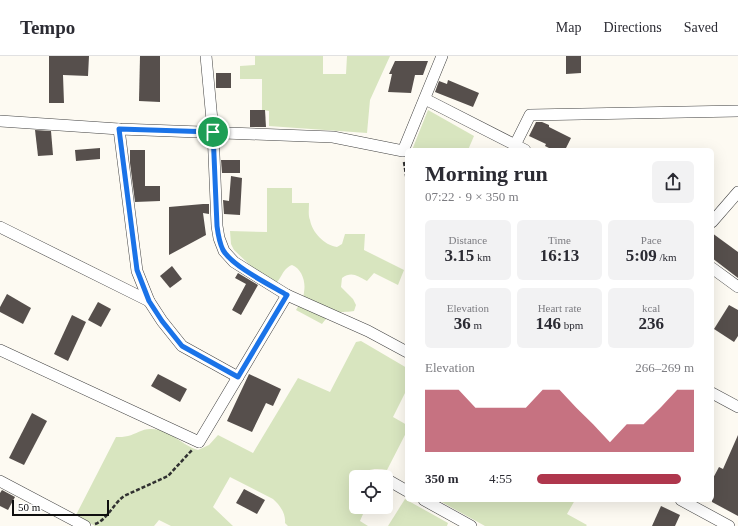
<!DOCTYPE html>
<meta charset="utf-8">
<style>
:root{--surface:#fff;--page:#f2f2f3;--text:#2b2b33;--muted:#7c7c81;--line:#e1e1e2;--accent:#af374d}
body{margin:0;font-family:Georgia,serif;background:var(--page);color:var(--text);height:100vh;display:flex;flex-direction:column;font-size:15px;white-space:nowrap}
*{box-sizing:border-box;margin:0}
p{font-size:13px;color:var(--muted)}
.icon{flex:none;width:22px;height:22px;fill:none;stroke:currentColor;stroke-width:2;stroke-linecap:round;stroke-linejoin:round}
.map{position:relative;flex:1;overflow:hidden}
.sheet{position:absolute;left:405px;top:92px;width:309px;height:354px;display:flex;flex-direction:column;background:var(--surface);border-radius:6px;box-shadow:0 4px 16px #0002}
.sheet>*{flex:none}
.fabs{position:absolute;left:349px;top:414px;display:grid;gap:8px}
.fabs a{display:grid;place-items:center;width:44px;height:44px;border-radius:6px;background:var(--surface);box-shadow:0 4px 16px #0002;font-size:20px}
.scale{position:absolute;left:12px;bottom:10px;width:97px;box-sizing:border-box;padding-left:4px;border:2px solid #0f0f0f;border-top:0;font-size:11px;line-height:14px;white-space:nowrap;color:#0f0f0f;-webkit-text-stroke:3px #fff;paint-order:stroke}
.pin{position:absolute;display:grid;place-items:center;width:34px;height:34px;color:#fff;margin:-17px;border:2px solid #fff;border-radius:50%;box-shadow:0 1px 4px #0007}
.round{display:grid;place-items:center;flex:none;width:42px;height:42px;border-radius:6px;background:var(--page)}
.head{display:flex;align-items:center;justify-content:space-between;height:68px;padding:0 20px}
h1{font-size:22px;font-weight:600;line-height:30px}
.figures{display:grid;grid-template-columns:repeat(3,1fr);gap:6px;height:68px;padding:4px 20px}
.figures div{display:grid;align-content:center;border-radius:6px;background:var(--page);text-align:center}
.figures b{font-size:17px;font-weight:600}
.figures small{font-size:11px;font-weight:400}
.figures p{font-size:11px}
.chart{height:112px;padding:8px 20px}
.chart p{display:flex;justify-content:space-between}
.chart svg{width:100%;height:72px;margin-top:4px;fill:var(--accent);opacity:.7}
ul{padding:0 20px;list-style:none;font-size:13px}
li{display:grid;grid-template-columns:64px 48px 1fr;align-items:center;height:30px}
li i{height:10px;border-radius:5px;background:var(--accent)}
header{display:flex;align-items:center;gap:24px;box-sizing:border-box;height:56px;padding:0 20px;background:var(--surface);border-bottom:1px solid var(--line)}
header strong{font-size:19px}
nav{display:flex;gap:22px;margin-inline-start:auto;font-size:14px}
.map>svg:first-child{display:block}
.green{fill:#d8e5bf}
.building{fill:#564f4c}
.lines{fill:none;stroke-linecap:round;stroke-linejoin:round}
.minor-casing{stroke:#424242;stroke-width:12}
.path{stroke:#313131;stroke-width:2.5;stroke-dasharray:4 2;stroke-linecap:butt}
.minor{stroke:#fff;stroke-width:11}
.route-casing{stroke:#fff;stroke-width:8}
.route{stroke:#1a73e8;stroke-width:5}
</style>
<header>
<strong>Tempo</strong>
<nav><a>Map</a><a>Directions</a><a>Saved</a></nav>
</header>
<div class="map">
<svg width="738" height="470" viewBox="0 0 738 470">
<rect width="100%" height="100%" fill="#fdfaf2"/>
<g class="green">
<path d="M 255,0 L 323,0 L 323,18 L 346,18 L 347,0 L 390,0 L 370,44 L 367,77 L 269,70 L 269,55 L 262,54 L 262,23 L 240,23 L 240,10 L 255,9 Z"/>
<path d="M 428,54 L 474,80 L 468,94 L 412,94 Z"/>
<path d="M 267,132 L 292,132 L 292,147 L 309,147 C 309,153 308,159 310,164 C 312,176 324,189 337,191 L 342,188 L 345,178 L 365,178 L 364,194 L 404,214 L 398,229 L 374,217 L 367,225 C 357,220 352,215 342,222 L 341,231 L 353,243 L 356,249 L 354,255 C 336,258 335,251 322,268 L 296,254 C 299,249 304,242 304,236 C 306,226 302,213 292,209 C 281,213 281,227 272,230 L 234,194 L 231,188 L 230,175 L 267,176 Z"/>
<path d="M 361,285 L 407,312 L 407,333 L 393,361 L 407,369 L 407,375 L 387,414 C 380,413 374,412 367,415 C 363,417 361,421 356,421 L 356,428 L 353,434 L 356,435 L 356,451 L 366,451 L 360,465 L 368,470 L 288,470 L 285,467 C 286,458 280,449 273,443 L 230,421 L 213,451 L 233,470 L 171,470 L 159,464 L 154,470 L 95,470 L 76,459 L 116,381 C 120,381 124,381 128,380 C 136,378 142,373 150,373 C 169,372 181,389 198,394 L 209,389 L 218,379 L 253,397 L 298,322 L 330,336 L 356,286 Z"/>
<path d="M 405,443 L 448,467 L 447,470 L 388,470 Z"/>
<path d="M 438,444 L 575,444 L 567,458 L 587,469 L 586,470 L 485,470 Z"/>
</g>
<g class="building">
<path d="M 49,0 L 89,0 L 88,20 L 63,19 L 64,47 L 49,47 Z"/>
<path d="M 140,0 L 160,0 L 160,46 L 139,45 Z"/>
<path d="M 566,0 L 581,0 L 581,17 L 566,18 Z"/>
<path d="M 395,5 L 428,5 L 423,19 L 415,19 L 411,37 L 388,36 L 392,18 L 389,18 Z"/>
<rect x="216" y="17" width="15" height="15"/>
<path d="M 448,24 L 479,37 L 473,51 L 435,36 L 439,25 L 447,28 Z"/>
<path d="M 250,54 L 265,54 L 266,71 L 250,71 Z"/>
<path d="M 536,66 L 542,66 L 549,69 L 549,71 L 571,82 L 565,94 L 553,94 L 545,90 L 546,88 L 529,80 Z"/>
<path d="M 35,74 L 51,75 L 53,99 L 38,100 Z"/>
<path d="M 100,92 L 100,103 L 76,105 L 75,94 Z"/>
<path d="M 130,94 L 145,94 L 145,130 L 160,130 L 160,145 L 135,146 L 130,107 Z"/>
<path d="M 221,104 L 240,104 L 240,117 L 222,117 Z"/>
<path d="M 231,120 L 242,122 L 240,159 L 224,158 L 223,144 L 229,145 Z"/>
<path d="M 203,148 L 209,148 L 209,158 L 203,157 L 206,179 L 169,199 L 169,151 Z"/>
<path d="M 712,177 L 738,196 L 738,222 L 712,202 Z"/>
<path d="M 172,210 L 182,223 L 170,232 L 160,220 Z"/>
<path d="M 238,217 L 258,229 L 241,259 L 232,254 L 246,228 L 235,222 Z"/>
<path d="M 7,238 L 31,252 L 23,268 L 0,256 L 0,251 Z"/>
<path d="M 98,246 L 111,253 L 101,271 L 88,264 Z"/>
<path d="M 729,249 L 738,254 L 738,280 L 734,286 L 714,273 Z"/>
<path d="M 72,259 L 86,266 L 68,305 L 54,298 Z"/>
<path d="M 158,318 L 187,333 L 180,346 L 151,330 Z"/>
<path d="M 249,318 L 281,333 L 273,350 L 266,347 L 252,376 L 227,365 Z"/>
<path d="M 32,357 L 47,365 L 24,409 L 9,402 Z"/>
<path d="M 738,379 L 738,460 L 712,446 L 712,424 L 719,411 L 723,413 Z"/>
<path d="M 244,433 L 265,444 L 257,458 L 236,447 Z"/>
<path d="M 2,434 L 15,441 L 8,454 L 0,450 L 0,437 Z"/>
<path d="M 661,450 L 680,459 L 675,470 L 652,470 Z"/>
</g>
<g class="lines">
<g class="minor-casing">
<g id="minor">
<path d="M 206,0 L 213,75 L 217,170 L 219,182 L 224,195 L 234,206 L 287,239 L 368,275 L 407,296"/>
<path d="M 425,43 L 525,94"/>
<path d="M 0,65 L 119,73 L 333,81 L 403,95 L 442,0"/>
<path d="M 119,73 L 137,215 L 149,245 L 162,265 L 182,290 L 238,321"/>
<path d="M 515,89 L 530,59 L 738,55"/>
<path d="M 712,166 L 738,136"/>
<path d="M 0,171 L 149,245"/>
<path d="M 712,212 L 738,231"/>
<path d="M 0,294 L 199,386 L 287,239"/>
<path d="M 712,337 L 738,351"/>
<path d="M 386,423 L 407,435"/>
<path d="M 0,425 L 85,470"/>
<path d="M 424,444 L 471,470"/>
<path d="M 681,444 L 729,470"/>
</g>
</g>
<g class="path">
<path d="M 404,106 L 407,126"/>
<path d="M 95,468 C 107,464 113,448 124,440 L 168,420 L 192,394"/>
</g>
<use href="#minor" class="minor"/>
</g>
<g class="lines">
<g class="route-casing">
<path id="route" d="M 119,73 L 213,76 L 217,170 C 218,178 219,186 223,194 C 232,210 270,229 287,239 L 238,321 L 182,290 L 162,265 L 149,245 L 137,214 Z"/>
</g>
<use href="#route" class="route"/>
</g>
</svg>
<div class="fabs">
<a><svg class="icon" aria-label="locate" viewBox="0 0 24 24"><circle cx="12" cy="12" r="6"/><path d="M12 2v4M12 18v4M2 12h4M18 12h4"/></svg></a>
</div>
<div class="scale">50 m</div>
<div class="pin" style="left:213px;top:76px;background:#1e9e55"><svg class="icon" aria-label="arrive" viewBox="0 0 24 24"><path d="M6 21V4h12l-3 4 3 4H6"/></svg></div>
<section class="sheet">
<div class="head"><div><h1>Morning run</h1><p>07:22 · 9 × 350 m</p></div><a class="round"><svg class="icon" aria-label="share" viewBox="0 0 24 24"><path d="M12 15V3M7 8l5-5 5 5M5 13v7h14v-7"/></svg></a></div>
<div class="figures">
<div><p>Distance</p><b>3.15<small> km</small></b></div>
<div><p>Time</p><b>16:13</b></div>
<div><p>Pace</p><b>5:09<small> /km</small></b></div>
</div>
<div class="figures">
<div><p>Elevation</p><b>36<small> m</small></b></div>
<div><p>Heart rate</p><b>146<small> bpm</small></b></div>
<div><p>kcal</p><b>236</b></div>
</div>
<div class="chart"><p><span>Elevation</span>266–269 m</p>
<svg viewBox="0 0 160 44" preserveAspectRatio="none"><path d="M0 44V6L10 6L20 6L30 17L40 17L50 17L60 17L70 6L80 6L90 17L100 27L110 38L120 27L130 27L140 17L150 6L160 6V44z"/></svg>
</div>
<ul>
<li><b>350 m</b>4:55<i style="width:92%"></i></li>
</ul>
</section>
</div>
